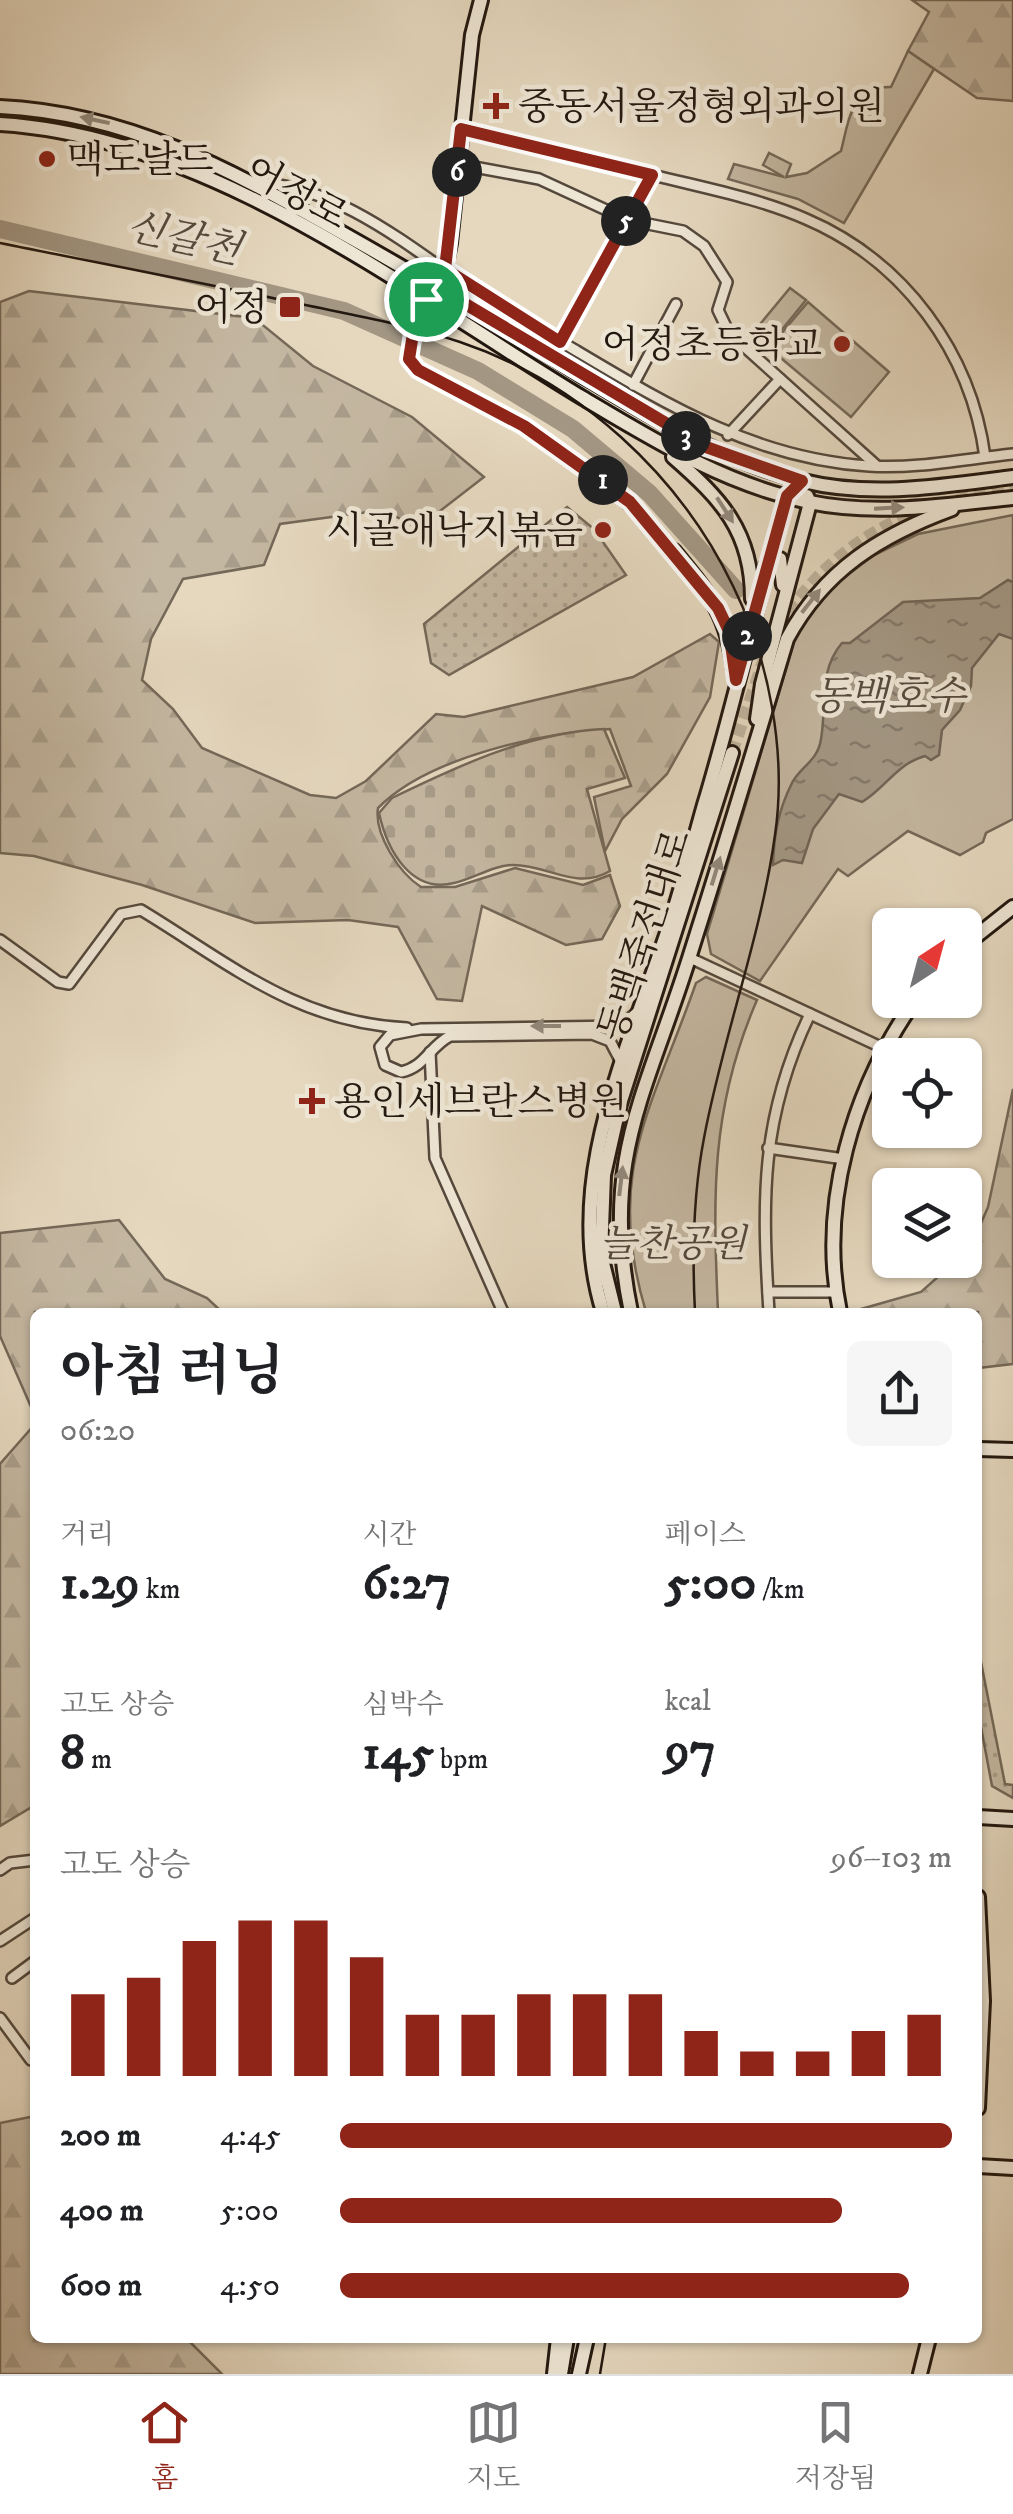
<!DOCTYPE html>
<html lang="ko">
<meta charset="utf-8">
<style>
:root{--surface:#fff;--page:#f6f6f6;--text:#202124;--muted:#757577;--line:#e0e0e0;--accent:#8f2418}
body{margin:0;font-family:"IM FELL DW Pica","Noto Serif KR",serif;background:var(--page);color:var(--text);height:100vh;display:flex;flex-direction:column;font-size:38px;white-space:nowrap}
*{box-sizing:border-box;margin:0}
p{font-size:32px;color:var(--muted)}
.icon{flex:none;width:55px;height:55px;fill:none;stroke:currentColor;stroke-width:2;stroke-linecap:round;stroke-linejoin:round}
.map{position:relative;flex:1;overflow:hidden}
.sheet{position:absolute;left:30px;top:1308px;width:952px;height:1035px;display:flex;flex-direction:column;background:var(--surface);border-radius:15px;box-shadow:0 2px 8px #0004}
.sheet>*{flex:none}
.needle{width:65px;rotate:36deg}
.controls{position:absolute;left:872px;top:908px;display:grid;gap:20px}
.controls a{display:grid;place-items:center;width:110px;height:110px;border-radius:15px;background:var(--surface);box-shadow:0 2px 8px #0004;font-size:50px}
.pin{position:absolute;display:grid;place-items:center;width:85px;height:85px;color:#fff;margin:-42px;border:5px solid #fff;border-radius:50%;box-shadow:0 2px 10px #0007}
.km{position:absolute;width:50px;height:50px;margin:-25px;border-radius:50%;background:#222;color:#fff;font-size:28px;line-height:50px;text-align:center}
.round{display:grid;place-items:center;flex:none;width:105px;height:105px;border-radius:15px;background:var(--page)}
.summary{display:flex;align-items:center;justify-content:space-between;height:170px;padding:0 30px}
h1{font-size:55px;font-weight:700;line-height:75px}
.figures{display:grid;grid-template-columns:repeat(3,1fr);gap:15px;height:170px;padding:10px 30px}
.figures div{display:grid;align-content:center}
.figures b{font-size:50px;font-weight:700}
.figures small{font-size:28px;font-weight:400}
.figures p{font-size:28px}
.chart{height:280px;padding:20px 30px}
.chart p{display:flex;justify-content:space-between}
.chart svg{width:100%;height:180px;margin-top:10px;stroke:var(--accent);stroke-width:6}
ul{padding:0 30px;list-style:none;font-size:32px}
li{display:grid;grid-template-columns:160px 120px 1fr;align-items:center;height:75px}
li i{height:25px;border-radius:12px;background:var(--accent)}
.menu{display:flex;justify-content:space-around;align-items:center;height:140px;border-top:2px solid var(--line);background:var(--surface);font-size:28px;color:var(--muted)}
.menu a{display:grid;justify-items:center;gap:5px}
.menu .on{color:var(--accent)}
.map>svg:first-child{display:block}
.grass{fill:url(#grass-dots);stroke:#746858;stroke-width:2.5}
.forest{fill:url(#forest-firs);stroke:#746858;stroke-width:2.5}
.cemetery{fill:url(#cemetery-stones);stroke:#746858;stroke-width:2.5}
.park{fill:#c4b7a1;stroke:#746858;stroke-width:2.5}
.water{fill:url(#water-ripples);stroke:#706456;stroke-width:2.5}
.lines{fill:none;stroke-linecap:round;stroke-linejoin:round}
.river{stroke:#a39784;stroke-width:18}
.secondary-tunnel{stroke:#beb29c;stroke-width:12;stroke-dasharray:12 6;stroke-linecap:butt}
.street-casing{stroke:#54483c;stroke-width:14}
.secondary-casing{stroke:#231810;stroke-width:18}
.street{stroke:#eee6d5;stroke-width:9}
.secondary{stroke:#eee6d5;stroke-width:12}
.tram{stroke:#231810;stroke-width:2.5}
.oneway{fill:#93897c}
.route-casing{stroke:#fff;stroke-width:20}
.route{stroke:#8f2418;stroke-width:12}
.poi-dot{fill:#8f2418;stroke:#eee6d5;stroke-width:4}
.labels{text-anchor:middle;stroke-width:9;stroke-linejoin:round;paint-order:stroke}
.poi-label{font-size:38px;fill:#231810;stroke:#eee6d5;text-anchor:start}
.street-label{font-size:38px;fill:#231810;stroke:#eee6d5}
.park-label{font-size:38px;font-style:italic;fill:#53483c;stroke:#eee6d5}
.water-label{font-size:40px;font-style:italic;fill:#564b3e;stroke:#eee6d5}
</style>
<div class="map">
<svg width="1013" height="2374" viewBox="0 0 1013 2374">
<defs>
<pattern id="grass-dots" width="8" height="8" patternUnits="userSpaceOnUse" patternTransform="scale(2.5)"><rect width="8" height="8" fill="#c4b7a1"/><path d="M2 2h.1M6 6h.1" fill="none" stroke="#a89d8a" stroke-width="1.8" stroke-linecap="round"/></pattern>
<pattern id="forest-firs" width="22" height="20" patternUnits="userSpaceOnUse" patternTransform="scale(2.5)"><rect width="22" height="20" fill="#c4b7a1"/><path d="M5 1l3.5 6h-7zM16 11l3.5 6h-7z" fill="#a89d8a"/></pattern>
<pattern id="cemetery-stones" width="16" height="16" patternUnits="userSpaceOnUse" patternTransform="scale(2.5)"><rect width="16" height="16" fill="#c4b7a1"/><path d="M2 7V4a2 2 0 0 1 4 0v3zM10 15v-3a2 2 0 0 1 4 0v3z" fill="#a89d8a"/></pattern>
<pattern id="water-ripples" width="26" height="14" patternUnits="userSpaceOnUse" patternTransform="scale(2.5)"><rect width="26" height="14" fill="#a39784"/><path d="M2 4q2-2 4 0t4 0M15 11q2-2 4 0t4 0" fill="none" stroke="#847a6b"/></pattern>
</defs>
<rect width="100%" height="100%" fill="#e5d8bf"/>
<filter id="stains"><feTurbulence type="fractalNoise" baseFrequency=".002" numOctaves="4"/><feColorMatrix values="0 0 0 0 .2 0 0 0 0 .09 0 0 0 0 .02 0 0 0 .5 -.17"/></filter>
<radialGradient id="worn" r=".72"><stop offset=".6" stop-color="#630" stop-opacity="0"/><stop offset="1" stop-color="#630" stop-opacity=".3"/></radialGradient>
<g class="grass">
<path d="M 567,507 L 594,529 L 626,575 L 449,675 L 431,663 L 424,624 Z"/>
<path d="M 978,1647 L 1005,1784 L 1013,1785 L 1013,1798 L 992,1786 L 978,1711 Z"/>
</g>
<g class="forest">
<path d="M 912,0 L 1013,0 L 1013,101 L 977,98 L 908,51 L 929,12 Z"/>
<path d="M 29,291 L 254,318 L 313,366 L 412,417 L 484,477 L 418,528 L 383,510 L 280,524 L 264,565 L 183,579 L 151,639 L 142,680 L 173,709 L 202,748 L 310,795 L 336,798 L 366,781 L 436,714 L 464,717 L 633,677 L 710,634 L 719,642 L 710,697 L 667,774 L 622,819 L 605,851 L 594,797 L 631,786 L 610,729 C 541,733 428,757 378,808 C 374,834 399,873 421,887 L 455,887 L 515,868 L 583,885 L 610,875 L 620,906 L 602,939 L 566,945 L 482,906 L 462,1001 L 437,999 L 398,927 L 348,920 L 255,923 L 142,885 L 34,856 L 0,853 L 0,302 Z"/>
<path d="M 1013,1089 L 1013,1364 L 978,1368 L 978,1312 L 861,1312 L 861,1309 L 921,1292 L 957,1260 L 965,1260 L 988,1207 Z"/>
<path d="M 119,1220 L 165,1279 L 207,1298 L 222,1312 L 35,1312 L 35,1416 L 0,1336 L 0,1233 Z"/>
<path d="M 35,1424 L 35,1805 L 0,1826 L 0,1464 Z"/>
<path d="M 35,2116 L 35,2338 L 191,2338 L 189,2341 L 222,2374 L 0,2374 L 0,2123 Z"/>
</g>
<path class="cemetery" d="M 604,729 L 625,778 L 587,789 L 610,871 C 576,891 549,865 513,865 C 494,865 473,879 454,883 C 411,894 387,850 379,813 L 392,798 C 460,765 528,733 604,729 Z"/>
<g class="park">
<path d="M 908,51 L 934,69 L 844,223 L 798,199 L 728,179 L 734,164 L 784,177 L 763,165 L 769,153 L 791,164 L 786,177 L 807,173 L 841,151 C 849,120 851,86 891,87 Z"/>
<path d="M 790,288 L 806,300 L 767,348 L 751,335 Z"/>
<path d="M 808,302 L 889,372 L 851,417 L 769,348 Z"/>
<path d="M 1013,515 L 1013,819 L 986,833 L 983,842 L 960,855 L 908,831 L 848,876 L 838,869 L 760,981 L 711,954 L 707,934 L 798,629 L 833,586 L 874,555 L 918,534 Z"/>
<path d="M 706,977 L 757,1000 C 710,1108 713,1197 718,1312 L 646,1312 C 604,1173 652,1109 696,983 Z"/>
</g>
<path class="water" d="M 1008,580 L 1013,582 L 1013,639 L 999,634 L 972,668 L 971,686 L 960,710 L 942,730 L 939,755 L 931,760 L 925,756 C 896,764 886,788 862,802 L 839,794 L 813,829 L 802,863 L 783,860 L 773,865 C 774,834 778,811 792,783 C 800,767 818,761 821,739 C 827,705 818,671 842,643 L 850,643 L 903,602 L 980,598 Z"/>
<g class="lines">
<path class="river" d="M 0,229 L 344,311 L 478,371 L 573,429 L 650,494 L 736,590"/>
<g class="secondary-tunnel">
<path d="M 957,500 L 1013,486"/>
<path d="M 779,627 C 810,574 866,528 924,510"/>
<path d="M 732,753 L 769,644"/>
</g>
<g class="street-casing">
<g id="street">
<path d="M 461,129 C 525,145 589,159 653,175 C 704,188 758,198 806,219 C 904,261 971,352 985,457"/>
<path d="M 458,164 L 539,179 L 628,220 L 683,231 L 704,246 L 727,282 L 718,310 L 729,333 L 877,466"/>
<path d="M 255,183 C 333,183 409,246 470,288 C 503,311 541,330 575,350 C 669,406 757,459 869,466 C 917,469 965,459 1013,454"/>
<path d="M 426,299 C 412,319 402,350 418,370 C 518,419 600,468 674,551"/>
<path d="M 560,342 L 652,175"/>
<path d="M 633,385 L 676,304"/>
<path d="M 728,435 L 780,379"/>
<path d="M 0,940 L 58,982 L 69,984 L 121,914 L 141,910 C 230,964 298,1023 407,1028"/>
<path d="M 690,958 L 883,1048"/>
<path d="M 430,1052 L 435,1158 L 503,1312"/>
<path d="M 620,1060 L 610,1041 L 592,1034 L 450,1036 C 429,1047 425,1067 401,1072 L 385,1065 L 380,1047 L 390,1035 L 421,1029 L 621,1026 L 636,1013"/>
<path d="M 768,1148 L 844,1159"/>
<path d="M 768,1292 L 836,1292"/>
<path d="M 769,1312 C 762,1200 760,1118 810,1014"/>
<path d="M 0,1870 L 10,1863 L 35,1860"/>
<path d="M 0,1941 L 35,1918"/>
<path d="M 12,1978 L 35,1961"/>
<path d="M 0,2018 L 31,2060"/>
</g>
</g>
<g class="secondary-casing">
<g id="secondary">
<path d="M 0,107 C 127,113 229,169 337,230 C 419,276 499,324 578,373 C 650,416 720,460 803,481 C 872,498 943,486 1013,477"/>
<path d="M 0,124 C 212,137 406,291 583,398 C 655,441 726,485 809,502 C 875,516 947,505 1013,498"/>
<path d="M 431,291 L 445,269 L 450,243 L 472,35 L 481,0"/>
<path d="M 673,457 C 721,499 752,531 752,599"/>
<path d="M 674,551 C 710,595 727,614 734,671"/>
<path d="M 767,564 L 774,557 L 780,559 L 783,585"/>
<path d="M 757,719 L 762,684 L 810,503 L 807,496"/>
<path d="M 965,945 L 1013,907"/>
<path d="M 603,1312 C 564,1186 623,1061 663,944 C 679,899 691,851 704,805 C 735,703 757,599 787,496 L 802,481"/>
<path d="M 615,1312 L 601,1255 L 604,1175 L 620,1104 L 732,753"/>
<path d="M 631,1312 C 599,1159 648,1091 691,952 C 724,848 756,743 787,639 C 824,570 881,535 952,509"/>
<path d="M 840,1312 C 818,1205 853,1089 915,1000"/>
<path d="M 978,1449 L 1013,1450"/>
<path d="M 978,1817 L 1013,1819"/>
<path d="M 978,1897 L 983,2001 L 978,2108"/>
<path d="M 978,2166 L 1013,2168"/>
<path d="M 554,2374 L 558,2338"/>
<path d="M 561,2374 L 567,2338"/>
<path d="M 579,2374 L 587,2338"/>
<path d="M 920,2374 L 929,2338"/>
</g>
</g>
<use href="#street" class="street"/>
<use href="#secondary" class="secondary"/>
<g class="tram">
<path d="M 0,243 C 94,262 188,280 282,300 C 341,313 403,323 460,342 C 579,382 679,474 733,586 C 769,659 787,753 775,835 C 761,937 723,1036 704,1138 C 693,1195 692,1254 695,1312"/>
<path d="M 600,2374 L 606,2338"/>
</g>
</g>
<defs><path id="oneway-solid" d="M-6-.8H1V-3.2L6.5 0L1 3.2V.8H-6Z" transform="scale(2.5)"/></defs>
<g class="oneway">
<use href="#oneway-solid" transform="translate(95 120) rotate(-168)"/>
<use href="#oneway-solid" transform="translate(889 508) rotate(-3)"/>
<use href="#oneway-solid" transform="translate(725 510) rotate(57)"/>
<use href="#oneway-solid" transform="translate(811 601) rotate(-52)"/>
<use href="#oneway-solid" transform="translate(716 871) rotate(-73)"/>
<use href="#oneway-solid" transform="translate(546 1026) rotate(180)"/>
<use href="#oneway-solid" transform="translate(621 1181) rotate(-83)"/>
</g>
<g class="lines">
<g class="route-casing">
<path id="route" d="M 426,299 L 416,315 L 409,359 L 418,370 L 524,426 L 630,502 L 718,608 L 729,631 L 736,680 L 787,496 L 802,481 L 706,447 L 435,286 L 445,269 L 560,342 L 652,175 L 461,129 L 445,269 L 426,299"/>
</g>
<use href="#route" class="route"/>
</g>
<g class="poi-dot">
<path d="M491 91h10v10h10v10h-10v10h-10v-10h-10v-10h10z"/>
<circle cx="47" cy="159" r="10"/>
<rect x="278" y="295" width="24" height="24" rx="5"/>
<circle cx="842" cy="344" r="10"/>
<circle cx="603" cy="530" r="10"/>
<path d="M307 1086h10v10h10v10h-10v10h-10v-10h-10v-10h10z"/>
</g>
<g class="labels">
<g class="poi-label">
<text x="518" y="119">중동서울정형외과의원</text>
<text x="67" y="172">맥도날드</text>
<text x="268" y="320" text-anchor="end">어정</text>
<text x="822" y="357" text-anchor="end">어정초등학교</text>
<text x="583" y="543" text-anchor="end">시골애낙지볶음</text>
<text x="334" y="1114">용인세브란스병원</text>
</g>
<g class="street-label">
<text transform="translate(297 192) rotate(29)" y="13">어정로</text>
<text transform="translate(644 935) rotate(-72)" y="13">동백죽전대로</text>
</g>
<g class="park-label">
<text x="673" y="1256">늘찬공원</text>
</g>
<g class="water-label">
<text transform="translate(184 237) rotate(13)" y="14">신갈천</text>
<text x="888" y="709">동백호수</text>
</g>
</g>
<rect width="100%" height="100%" filter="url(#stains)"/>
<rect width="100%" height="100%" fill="url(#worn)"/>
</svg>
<div class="controls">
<a><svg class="needle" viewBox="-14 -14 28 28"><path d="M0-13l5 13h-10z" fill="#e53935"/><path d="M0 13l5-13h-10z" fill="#757577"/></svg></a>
<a><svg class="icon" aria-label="locate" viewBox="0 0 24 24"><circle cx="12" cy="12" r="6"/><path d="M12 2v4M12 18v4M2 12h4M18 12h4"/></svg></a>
<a><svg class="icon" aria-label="layers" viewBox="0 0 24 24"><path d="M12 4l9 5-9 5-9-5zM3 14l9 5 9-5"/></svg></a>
</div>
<div class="pin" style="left:426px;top:299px;background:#1e9e55"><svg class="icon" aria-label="arrive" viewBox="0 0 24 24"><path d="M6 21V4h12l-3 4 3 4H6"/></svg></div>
<b class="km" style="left:603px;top:480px">1</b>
<b class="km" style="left:747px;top:636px">2</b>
<b class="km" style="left:686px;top:436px">3</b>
<b class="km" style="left:626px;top:221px">5</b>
<b class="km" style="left:457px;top:172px">6</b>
<section class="sheet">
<div class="summary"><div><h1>아침 러닝</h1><p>06:20</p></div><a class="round"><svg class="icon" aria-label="share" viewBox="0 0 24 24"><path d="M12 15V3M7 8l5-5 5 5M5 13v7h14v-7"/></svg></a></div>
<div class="figures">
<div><p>거리</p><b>1.29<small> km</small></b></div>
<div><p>시간</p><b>6:27</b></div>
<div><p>페이스</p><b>5:00<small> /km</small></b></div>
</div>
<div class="figures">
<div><p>고도 상승</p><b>8<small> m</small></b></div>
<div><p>심박수</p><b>145<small> bpm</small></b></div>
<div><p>kcal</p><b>97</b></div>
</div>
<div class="chart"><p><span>고도 상승</span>96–103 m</p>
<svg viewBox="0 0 160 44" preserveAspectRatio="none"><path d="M5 44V24M15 44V20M25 44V11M35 44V6M45 44V6M55 44V15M65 44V29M75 44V29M85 44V24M95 44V24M105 44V24M115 44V33M125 44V38M135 44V38M145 44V33M155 44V29"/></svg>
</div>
<ul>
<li><b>200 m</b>4:45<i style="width:100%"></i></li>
<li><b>400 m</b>5:00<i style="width:82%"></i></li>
<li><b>600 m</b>4:50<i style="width:93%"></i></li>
</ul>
</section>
</div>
<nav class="menu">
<a class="on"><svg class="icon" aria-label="home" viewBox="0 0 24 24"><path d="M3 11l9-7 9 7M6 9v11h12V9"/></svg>홈</a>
<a><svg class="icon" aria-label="map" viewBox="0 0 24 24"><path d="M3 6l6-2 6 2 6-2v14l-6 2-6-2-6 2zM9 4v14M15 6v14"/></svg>지도</a>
<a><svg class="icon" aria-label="saved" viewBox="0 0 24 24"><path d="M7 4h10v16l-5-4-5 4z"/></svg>저장됨</a>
</nav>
